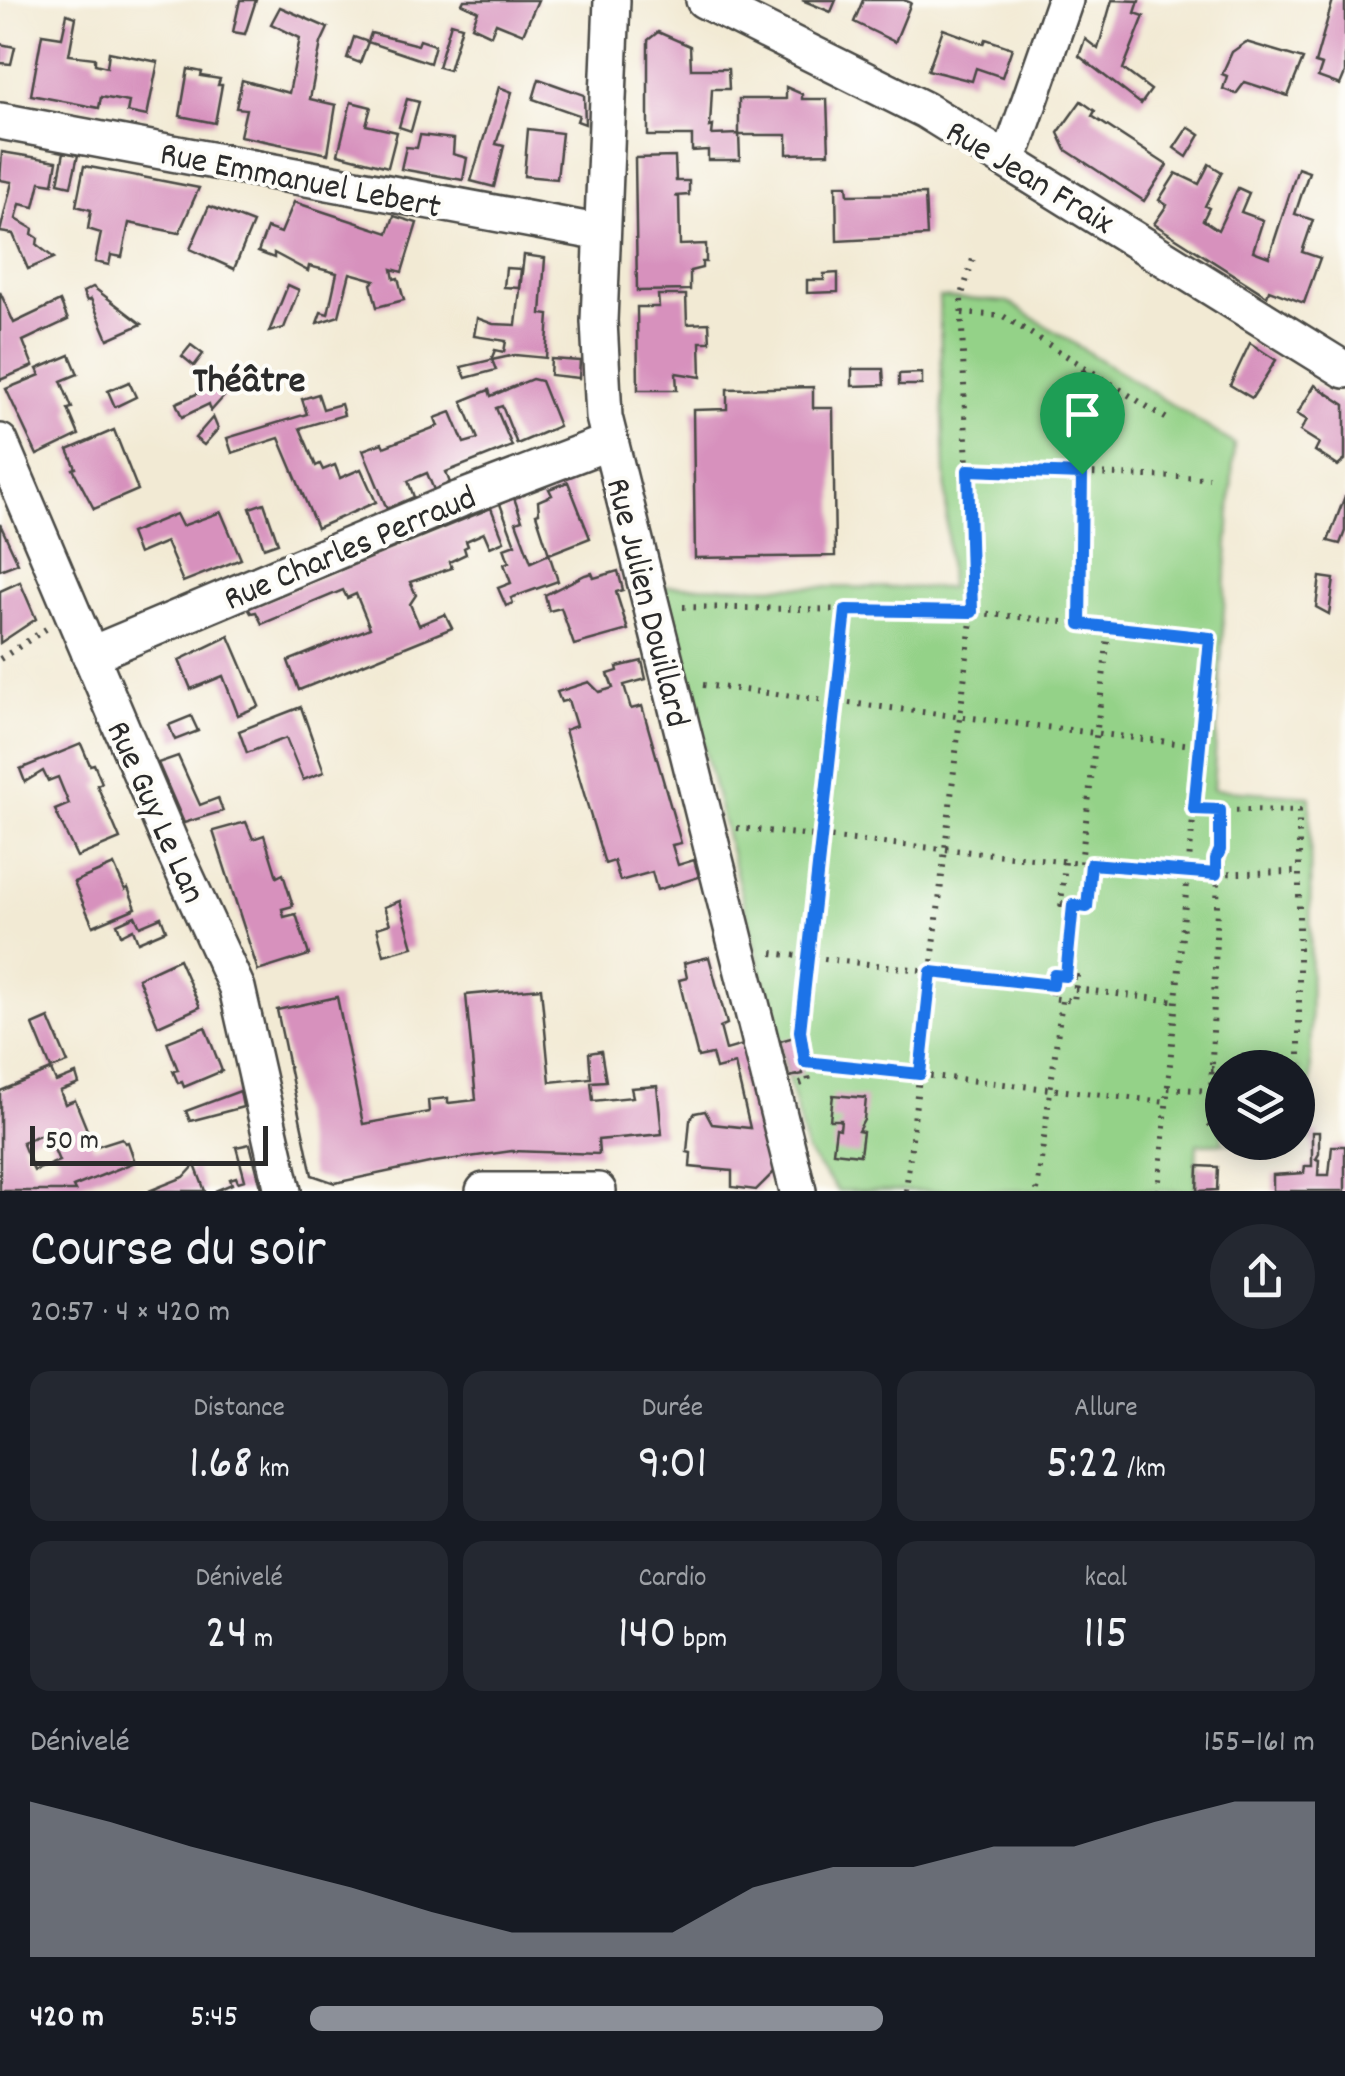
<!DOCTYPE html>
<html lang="fr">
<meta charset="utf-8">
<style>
:root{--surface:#171b24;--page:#242831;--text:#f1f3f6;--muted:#9ea1a6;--accent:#8c9099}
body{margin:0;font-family:Dekko,sans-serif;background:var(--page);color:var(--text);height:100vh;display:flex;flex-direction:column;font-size:38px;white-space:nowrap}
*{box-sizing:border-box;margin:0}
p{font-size:32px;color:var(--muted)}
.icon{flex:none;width:55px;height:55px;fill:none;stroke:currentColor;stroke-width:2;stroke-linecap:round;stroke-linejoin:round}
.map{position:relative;height:1191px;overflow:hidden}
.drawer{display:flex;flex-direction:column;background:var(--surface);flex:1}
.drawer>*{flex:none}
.buttons{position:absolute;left:1205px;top:1050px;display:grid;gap:20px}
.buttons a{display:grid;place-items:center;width:110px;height:110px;border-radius:50%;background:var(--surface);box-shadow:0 5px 25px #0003;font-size:50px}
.scale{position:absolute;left:30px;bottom:25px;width:238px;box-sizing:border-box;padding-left:10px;border:5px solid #2b2b2b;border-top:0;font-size:28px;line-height:35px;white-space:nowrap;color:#2b2b2b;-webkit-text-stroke:8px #fdfcf7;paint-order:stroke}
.pin{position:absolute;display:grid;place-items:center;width:85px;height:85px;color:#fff;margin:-102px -42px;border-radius:50% 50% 50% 0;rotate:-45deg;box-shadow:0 0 10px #0007}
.pin .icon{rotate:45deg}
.round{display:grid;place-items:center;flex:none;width:105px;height:105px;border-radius:52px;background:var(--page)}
.overview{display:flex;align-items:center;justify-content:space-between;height:170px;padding:0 30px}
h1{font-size:55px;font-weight:600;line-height:75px}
.metrics{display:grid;grid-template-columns:repeat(3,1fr);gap:15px;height:170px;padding:10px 30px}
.metrics div{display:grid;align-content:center;border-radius:20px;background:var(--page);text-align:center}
.metrics b{font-size:50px;font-weight:600}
.metrics small{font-size:28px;font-weight:400}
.metrics p{font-size:28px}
.chart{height:280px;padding:20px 30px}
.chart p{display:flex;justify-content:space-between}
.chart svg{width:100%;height:180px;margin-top:10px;fill:var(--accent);opacity:.7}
ul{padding:0 30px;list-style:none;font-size:32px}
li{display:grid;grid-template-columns:160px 120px 1fr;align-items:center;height:75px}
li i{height:25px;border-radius:12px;background:var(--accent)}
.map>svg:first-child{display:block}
.green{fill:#94d288;stroke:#607e5a;stroke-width:2.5}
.building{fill:#d791bd;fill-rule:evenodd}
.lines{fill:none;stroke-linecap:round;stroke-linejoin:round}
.minor-casing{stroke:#494844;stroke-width:40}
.path{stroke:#494844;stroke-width:6;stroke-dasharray:2.5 8;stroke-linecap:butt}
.minor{stroke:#fff;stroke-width:35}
.route-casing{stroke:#fff;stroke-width:20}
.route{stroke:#1a73e8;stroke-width:12}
.labels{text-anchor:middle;stroke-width:8;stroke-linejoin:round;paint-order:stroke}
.street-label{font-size:35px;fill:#2b2b2b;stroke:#fdfcf7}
.neighbourhood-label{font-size:38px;font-weight:bold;fill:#2b2b2b;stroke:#fdfcf7}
</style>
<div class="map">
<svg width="1345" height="1191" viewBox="0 0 1345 1191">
<rect width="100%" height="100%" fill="#fdfcf7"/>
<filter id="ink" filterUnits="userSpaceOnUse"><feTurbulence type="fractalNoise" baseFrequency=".01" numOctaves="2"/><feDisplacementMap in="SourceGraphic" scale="20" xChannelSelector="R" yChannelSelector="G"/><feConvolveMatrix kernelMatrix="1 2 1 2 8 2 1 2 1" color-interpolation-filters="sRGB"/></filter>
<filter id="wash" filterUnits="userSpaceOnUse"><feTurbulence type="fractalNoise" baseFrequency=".0048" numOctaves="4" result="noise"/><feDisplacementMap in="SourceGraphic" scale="40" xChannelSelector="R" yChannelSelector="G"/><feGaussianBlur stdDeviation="2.25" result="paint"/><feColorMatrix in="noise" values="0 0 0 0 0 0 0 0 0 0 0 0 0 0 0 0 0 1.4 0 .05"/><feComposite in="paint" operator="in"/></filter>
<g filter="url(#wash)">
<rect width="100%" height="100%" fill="#f2ead4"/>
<path class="green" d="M 939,297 L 1008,302 L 1234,444 L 1213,789 L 1310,796 L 1311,1140 L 1298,1140 L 1298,1068 L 1222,1068 L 1222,1142 L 1240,1143 L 1197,1144 L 1195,1191 L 838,1191 L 807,1152 L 663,586 L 949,588 Z"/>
<g id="blocks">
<g class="building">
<path d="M 240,0 L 256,0 L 245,34 L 233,32 Z"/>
<path d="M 464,0 L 538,0 L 523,34 L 496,23 L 491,35 L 472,26 L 478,11 L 462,4 Z"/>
<path d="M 802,0 L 836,0 L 831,12 Z"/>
<path d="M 863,0 L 904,0 L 911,3 L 895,42 L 854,22 Z"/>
<path d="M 1112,0 L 1139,1 L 1135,13 L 1144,16 L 1123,69 L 1151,90 L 1141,104 L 1079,56 L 1085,39 L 1098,49 Z"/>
<path d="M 1333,0 L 1345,0 L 1345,73 L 1340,85 L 1318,77 L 1322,65 L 1315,63 Z"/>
<path d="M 280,7 L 328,28 L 321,43 L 310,99 L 336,105 L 328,154 L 240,136 L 246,109 L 236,108 L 242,80 L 289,93 L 300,38 L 271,24 Z"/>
<path d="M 67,14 L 76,17 L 69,55 L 95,58 L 95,64 L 107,67 L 109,52 L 158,62 L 147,116 L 127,112 L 129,102 L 101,97 L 99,108 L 31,95 L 42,34 L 62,37 Z"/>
<path d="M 451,23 L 462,26 L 449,70 L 438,67 Z"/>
<path d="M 943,29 L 984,44 L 986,39 L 1012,48 L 1002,77 L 976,68 L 972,81 L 928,70 Z"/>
<path d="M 658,32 L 690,46 L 691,69 L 728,69 L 729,89 L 712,89 L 710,127 L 713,126 L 712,135 L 739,134 L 740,160 L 708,160 L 708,150 L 692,151 L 692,136 L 648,136 L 648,40 Z"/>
<path d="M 371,33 L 418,45 L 420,40 L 435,45 L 430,63 L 368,42 L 360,63 L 347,58 L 354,37 L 368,42 Z"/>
<path d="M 1246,42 L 1303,59 L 1288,96 L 1245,82 L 1236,94 L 1223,89 L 1227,76 L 1222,74 L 1232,52 Z"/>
<path d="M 0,44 L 15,47 L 11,64 L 0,63 Z"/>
<path d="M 188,69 L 202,72 L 201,76 L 220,79 L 218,85 L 222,85 L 215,123 L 180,116 Z"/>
<path d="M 539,79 L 584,95 L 585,124 L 577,121 L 579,115 L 533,99 Z"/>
<path d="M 499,87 L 512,92 L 496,144 L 504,146 L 494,187 L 471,181 Z"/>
<path d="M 786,87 L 802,94 L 802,99 L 827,99 L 829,153 L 787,154 L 787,135 L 739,135 L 739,99 L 786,99 Z"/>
<path d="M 407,99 L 419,102 L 411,131 L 399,127 Z"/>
<path d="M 1081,101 L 1095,111 L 1092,116 L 1167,165 L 1144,201 L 1066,150 L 1058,133 Z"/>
<path d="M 351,102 L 371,107 L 366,125 L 397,132 L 388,167 L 338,154 Z"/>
<path d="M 1188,127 L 1200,135 L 1187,157 L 1174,148 Z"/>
<path d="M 528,129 L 562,133 L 557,179 L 524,176 Z"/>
<path d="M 420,135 L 454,139 L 453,154 L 467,158 L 463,180 L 401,169 L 406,147 L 417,148 Z"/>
<path d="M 2,152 L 57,161 L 53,184 L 40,182 L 34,207 L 20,204 L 16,219 L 33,229 L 32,234 L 38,238 L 37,245 L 54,258 L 28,269 L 13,234 L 0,232 L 12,182 L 0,180 Z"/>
<path d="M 64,152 L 78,155 L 71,186 L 58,183 Z"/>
<path d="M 675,157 L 676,181 L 689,181 L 689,195 L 675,196 L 679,197 L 680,245 L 706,244 L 706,262 L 702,262 L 702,268 L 690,271 L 690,290 L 637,291 L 635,158 Z"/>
<path d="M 1209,164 L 1222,172 L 1205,206 L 1209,208 L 1203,220 L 1218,230 L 1238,188 L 1249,193 L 1241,212 L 1263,220 L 1253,251 L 1269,257 L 1298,168 L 1309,172 L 1295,214 L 1313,220 L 1302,252 L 1320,258 L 1304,303 L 1269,290 L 1267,296 L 1154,224 L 1167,205 L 1159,200 L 1176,173 L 1199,184 Z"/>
<path d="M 84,166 L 127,174 L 199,188 L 179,233 L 129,223 L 122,257 L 111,255 L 109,265 L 95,262 L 101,233 L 88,229 L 91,210 L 76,206 Z"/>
<path d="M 836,185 L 847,185 L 848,195 L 925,194 L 927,236 L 837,241 Z"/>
<path d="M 294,202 L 388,233 L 394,216 L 417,223 L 402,272 L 392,269 L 394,279 L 398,278 L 404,300 L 377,307 L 371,284 L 375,280 L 350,273 L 339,316 L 317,323 L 321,312 L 328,314 L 337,273 L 309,266 L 308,271 L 274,253 L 274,258 L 258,252 L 267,228 L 281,233 Z"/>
<path d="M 209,206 L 253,223 L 234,269 L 190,249 Z"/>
<path d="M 524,255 L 545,258 L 541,314 L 549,315 L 546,358 L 515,355 L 492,360 L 496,370 L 466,378 L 461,367 L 491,360 L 495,350 L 504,352 L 506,341 L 474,336 L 477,318 L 493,324 L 516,325 Z"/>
<path d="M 506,268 L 521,269 L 519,288 L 504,287 Z"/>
<path d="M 838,273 L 838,292 L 807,293 L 807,280 L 824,280 L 824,274 Z"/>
<path d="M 288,285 L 299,290 L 284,328 L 269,332 Z"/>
<path d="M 93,287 L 139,322 L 142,324 L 108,339 L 91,299 L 87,301 L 83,292 Z"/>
<path d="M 0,292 L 14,323 L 60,301 L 68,320 L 23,341 L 33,366 L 0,380 Z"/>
<path d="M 658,295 L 686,295 L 687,324 L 709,323 L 710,342 L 700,342 L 701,377 L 676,373 L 677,390 L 638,390 L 637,307 L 659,307 Z"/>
<path d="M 1250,343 L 1276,360 L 1252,398 L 1230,385 Z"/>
<path d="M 191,345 L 203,354 L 194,366 L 182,356 Z"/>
<path d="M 70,355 L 78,374 L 61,381 L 72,408 L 68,409 L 79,435 L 37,455 L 6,389 L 40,375 L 37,369 Z"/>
<path d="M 551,359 L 580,361 L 579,378 L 550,375 Z"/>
<path d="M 852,369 L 883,369 L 884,385 L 852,386 Z"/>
<path d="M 922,373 L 922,385 L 899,385 L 899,374 Z"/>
<path d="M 532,379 L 541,381 L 559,426 L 517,444 L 502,406 L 496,408 L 512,446 L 446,472 L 450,483 L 434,490 L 427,473 L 408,481 L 414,497 L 387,509 L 363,450 L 382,443 L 384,447 L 438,426 L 435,418 L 451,412 L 464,443 L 478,439 L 462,401 L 489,390 L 491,396 Z"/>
<path d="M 129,382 L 136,397 L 115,407 L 108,391 Z"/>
<path d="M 217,385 L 227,393 L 211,411 L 209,404 L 182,417 L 176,403 Z"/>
<path d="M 1315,385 L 1345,405 L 1345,460 L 1338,466 L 1315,451 L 1319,443 L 1300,431 L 1307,420 L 1297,414 Z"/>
<path d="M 813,387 L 813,408 L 833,408 L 835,556 L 695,558 L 693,410 L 727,409 L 727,389 Z"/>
<path d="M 318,394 L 323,409 L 341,404 L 344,415 L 300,428 L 316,466 L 320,464 L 323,470 L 335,465 L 340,478 L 361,469 L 376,502 L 317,528 L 279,438 L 232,453 L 227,438 L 307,414 L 302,399 Z"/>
<path d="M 213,417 L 218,429 L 204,445 L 195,438 Z"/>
<path d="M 114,430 L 138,490 L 94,509 L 73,469 L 76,468 L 68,450 Z"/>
<path d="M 568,482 L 590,538 L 549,554 L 558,581 L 511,598 L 513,603 L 506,606 L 498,588 L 511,583 L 504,564 L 509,562 L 504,548 L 515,544 L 500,504 L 514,498 L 522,520 L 516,522 L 531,562 L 549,554 L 536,514 L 539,513 L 538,501 L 552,495 L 549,489 Z"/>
<path d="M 1345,496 L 1345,531 L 1340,544 L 1328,541 Z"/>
<path d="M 264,503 L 278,543 L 264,548 L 250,508 Z"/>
<path d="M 491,508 L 504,541 L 490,547 L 484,533 L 466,541 L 468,546 L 464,548 L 466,554 L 449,562 L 452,568 L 410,582 L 416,595 L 410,604 L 419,625 L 445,614 L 452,628 L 299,690 L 288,661 L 370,628 L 356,594 L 347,598 L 343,590 L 262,624 L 256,612 L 251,613 L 248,608 Z"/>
<path d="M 221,512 L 241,559 L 183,582 L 166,542 L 138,554 L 130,533 L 176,514 L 182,526 Z"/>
<path d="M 0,524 L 18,563 L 0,570 Z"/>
<path d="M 618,571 L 623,590 L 616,592 L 628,630 L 574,645 L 561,608 L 549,611 L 545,595 L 585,575 L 592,573 L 594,578 Z"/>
<path d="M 1320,577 L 1334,579 L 1329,614 L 1316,607 Z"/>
<path d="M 20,582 L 36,619 L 0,643 L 0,591 Z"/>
<path d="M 229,636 L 259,706 L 238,715 L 223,676 L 191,689 L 179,660 Z"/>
<path d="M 642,661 L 646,679 L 624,685 L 631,709 L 642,706 L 681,843 L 672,845 L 678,865 L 694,860 L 699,877 L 657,890 L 652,872 L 620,881 L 614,861 L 605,864 L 565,730 L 576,726 L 568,700 L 561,702 L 557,692 L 589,682 L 599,692 L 613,688 L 608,674 L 618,671 L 617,667 Z"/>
<path d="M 301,707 L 324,772 L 303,780 L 286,738 L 247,753 L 239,731 Z"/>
<path d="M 191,716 L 198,731 L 175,740 L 169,725 Z"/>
<path d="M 81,744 L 90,765 L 94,764 L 102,783 L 97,785 L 120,839 L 77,857 L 55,810 L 69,804 L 58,777 L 48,781 L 43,771 L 25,782 L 20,769 Z"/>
<path d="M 178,756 L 200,805 L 218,798 L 223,811 L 184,823 L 158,763 Z"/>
<path d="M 246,822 L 253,839 L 264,835 L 277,877 L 283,874 L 293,906 L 282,909 L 284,917 L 296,914 L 309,955 L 258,971 L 213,831 Z"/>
<path d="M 114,865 L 125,890 L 128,888 L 136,908 L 93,926 L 74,882 Z"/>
<path d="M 400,901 L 413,947 L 384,955 L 377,928 L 390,924 L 384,907 Z"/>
<path d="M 135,916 L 140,926 L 161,917 L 166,930 L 138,942 L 133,929 L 121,935 L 117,924 Z"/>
<path d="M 709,957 L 727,1024 L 720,1027 L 726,1050 L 743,1045 L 776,1170 L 756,1190 L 732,1187 L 732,1171 L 690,1167 L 691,1153 L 687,1152 L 690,1120 L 695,1113 L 705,1111 L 712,1124 L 750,1128 L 735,1064 L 716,1069 L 712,1054 L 698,1057 L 692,1034 L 679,980 L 687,978 L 684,963 Z"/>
<path d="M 179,959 L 200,1007 L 158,1026 L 138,978 Z"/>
<path d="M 541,988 L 550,1082 L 591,1078 L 589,1053 L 601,1051 L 606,1081 L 591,1082 L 593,1101 L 633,1097 L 631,1088 L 657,1086 L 662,1134 L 598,1140 L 599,1154 L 512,1151 L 434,1162 L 335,1183 L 312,1175 L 277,1010 L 337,997 L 363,1124 L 429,1112 L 428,1100 L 448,1098 L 448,1103 L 476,1100 L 466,995 Z"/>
<path d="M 49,1018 L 68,1063 L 51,1069 L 33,1025 Z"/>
<path d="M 205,1027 L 222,1071 L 184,1087 L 182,1082 L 178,1083 L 173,1071 L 178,1070 L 167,1042 Z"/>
<path d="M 794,1037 L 803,1074 L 789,1077 L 780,1041 Z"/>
<path d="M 51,1070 L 56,1082 L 76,1074 L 79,1084 L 60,1091 L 65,1104 L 75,1100 L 94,1147 L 122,1138 L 125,1143 L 128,1142 L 135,1162 L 73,1187 L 75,1191 L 0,1191 L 0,1091 ZM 47,1132 L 59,1161 L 34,1171 L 22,1142 Z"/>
<path d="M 240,1091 L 243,1107 L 190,1121 L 186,1111 Z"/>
<path d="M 833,1095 L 866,1098 L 864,1120 L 858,1131 L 863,1132 L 860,1155 L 833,1152 L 836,1128 L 840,1129 L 841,1120 L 830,1120 Z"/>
<path d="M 1312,1132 L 1319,1132 L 1319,1154 L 1316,1159 L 1319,1160 L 1318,1175 L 1329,1175 L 1332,1146 L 1345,1146 L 1345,1191 L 1273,1191 L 1273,1175 L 1304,1173 L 1305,1166 L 1312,1166 Z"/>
<path d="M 250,1144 L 262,1191 L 215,1191 L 232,1184 L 230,1179 L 236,1177 L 238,1182 L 245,1180 L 236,1147 Z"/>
<path d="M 195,1165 L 205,1191 L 149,1191 L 184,1177 Z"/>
<path d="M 1198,1166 L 1218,1167 L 1217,1190 L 1197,1191 Z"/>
</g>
</g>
</g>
<g filter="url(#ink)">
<use href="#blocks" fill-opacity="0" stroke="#494844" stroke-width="2.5"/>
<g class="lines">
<g class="minor-casing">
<g id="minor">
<path d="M 612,0 L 599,321 L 604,417 L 798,1191"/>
<path d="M 704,0 L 925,110 L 1345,370"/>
<path d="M 0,121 L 602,233"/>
<path d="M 1005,159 L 1015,143 L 1065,0"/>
<path d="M 0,442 L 170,842 L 237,988 L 283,1191"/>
<path d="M 90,655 L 460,499 L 609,442"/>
<path d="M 484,1191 L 598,1191"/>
</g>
</g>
<g class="path">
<path d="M 962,313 L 1003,316 L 1167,419"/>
<path d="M 967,470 L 1209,478"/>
<path d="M 683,607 L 972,612 L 1210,638 L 1158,1191"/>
<path d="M 1079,624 L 1084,366"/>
<path d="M 0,659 L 46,629"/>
<path d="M 703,685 L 1200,746"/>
<path d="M 1194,809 L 1299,811 L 1299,1132"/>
<path d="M 737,828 L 1188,874 L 1299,872"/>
<path d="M 1065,862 L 1061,904 L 1087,907 L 1091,864"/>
<path d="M 1081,863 L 1109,628"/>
<path d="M 772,953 L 1053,985"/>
<path d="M 1054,975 L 1077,977 L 1074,1001 L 1051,998 Z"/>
<path d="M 1066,976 L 1073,905"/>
<path d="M 1075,989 L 1176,1001"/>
<path d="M 805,1062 L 1166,1102"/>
<path d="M 1211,1069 L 1222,1069"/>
<path d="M 800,1084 L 809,1081 L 800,1031 L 846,610"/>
<path d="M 1168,1088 L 1210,1091"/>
<path d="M 1210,1127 L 1220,810"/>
<path d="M 906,1191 L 972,612 L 961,298 L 973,259"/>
<path d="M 1037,1191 L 1062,1000"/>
</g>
<use href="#minor" class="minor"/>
</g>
</g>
<g class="lines" filter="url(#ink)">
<g class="route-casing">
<path id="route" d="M 968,470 L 1082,474 L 1080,624 L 1210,638 L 1194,809 L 1220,810 L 1220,850 L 1216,859 L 1216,874 L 1091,864 L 1087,907 L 1073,905 L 1066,976 L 1054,975 L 1053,985 L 931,972 L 920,1074 L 805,1062 L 800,1031 L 846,610 L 972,612 Z"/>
</g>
<use href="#route" class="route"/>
</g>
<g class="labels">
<g class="street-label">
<text transform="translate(1031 175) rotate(31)" y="12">Rue Jean Fraix</text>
<text transform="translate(301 178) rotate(11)" y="12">Rue Emmanuel Lebert</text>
<text transform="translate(349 546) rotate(-23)" y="12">Rue Charles Perraud</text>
<text transform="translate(650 602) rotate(76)" y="12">Rue Julien Douillard</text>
<text transform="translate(158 811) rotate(66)" y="12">Rue Guy Le Lan</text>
</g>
<g class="neighbourhood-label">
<text x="249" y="391">Théâtre</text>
</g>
</g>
</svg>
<div class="buttons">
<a><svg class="icon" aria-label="layers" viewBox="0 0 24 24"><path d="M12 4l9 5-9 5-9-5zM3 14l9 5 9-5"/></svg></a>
</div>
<div class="scale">50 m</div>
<div class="pin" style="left:1082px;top:474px;background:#1e9e55"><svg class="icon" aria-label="arrive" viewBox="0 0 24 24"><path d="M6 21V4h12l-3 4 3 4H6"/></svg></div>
</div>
<section class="drawer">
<div class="overview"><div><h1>Course du soir</h1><p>20:57 · 4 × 420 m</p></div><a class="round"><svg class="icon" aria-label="share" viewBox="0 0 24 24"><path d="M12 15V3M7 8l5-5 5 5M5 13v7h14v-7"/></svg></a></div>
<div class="metrics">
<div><p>Distance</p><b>1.68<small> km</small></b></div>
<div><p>Durée</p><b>9:01</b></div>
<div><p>Allure</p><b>5:22<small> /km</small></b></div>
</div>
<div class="metrics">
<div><p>Dénivelé</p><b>24<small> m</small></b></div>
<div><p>Cardio</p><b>140<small> bpm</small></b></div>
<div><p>kcal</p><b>115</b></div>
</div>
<div class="chart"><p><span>Dénivelé</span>155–161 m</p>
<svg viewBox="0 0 160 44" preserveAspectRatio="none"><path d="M0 44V6L10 11L20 17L30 22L40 27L50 33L60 38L70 38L80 38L90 27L100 22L110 22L120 17L130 17L140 11L150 6L160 6V44z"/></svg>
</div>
<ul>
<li><b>420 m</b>5:45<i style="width:57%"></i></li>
</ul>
</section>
